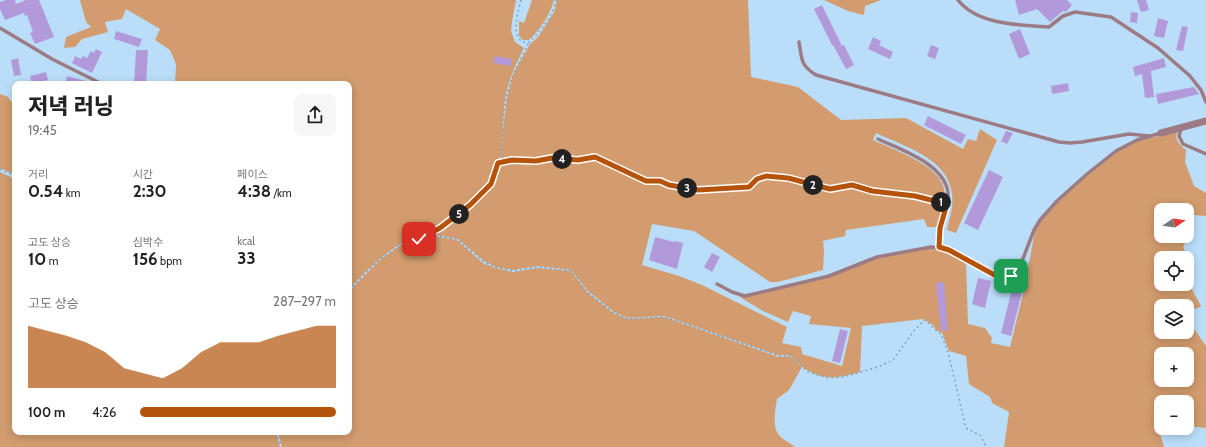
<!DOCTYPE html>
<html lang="ko">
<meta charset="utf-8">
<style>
:root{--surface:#fff;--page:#f6f6f6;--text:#222;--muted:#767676;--accent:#b45309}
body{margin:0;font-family:Cabin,"Noto Sans KR",sans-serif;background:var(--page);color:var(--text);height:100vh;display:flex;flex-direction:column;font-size:15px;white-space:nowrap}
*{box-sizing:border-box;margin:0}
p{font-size:13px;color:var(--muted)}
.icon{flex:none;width:22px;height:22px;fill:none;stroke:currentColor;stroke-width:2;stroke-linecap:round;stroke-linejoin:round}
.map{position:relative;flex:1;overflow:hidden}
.panel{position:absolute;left:12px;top:81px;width:340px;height:354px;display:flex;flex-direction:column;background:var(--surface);border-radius:8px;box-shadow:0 2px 10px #0003}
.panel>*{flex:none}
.needle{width:26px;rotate:77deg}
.controls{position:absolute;left:1154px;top:203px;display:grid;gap:8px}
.controls a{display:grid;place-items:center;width:40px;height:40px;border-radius:8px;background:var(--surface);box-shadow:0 2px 10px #0003;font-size:20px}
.pin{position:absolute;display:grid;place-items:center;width:34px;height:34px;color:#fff;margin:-17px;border-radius:8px;box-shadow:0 2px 6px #0006}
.km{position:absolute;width:20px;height:20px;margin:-10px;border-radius:50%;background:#222;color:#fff;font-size:11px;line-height:20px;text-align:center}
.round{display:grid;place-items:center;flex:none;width:42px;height:42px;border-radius:8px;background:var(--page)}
.head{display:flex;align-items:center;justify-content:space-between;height:68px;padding:0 16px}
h1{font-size:22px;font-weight:800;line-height:30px}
.metrics{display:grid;grid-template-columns:repeat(3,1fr);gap:6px;height:68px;padding:4px 16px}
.metrics div{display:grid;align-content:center}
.metrics b{font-size:17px;font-weight:800}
.metrics small{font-size:11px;font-weight:400}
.metrics p{font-size:11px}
.chart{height:112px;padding:8px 16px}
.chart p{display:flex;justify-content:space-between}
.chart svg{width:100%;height:72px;margin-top:4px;fill:var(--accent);opacity:.7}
ul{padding:0 16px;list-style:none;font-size:13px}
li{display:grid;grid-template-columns:64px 48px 1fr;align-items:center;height:30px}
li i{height:10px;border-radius:5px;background:var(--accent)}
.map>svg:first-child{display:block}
.green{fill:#d29c6e;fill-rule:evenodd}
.building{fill:#b29ada}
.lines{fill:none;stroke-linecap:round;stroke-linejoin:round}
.path{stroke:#82a2ba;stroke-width:1.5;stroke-dasharray:2 3;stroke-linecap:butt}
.lane{stroke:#9c7b84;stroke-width:3.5}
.street{stroke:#9c7b84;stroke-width:7}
.route-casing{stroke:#fff;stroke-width:8}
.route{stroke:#b45309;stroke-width:5}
</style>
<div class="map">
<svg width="1206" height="447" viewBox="0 0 1206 447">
<rect width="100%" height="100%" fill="#badef9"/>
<g class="green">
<path d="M 80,0 L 516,0 L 512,22 L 511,31 L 515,42 L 524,48 C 516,64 508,81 505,99 C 502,124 503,161 491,183 C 484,195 441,227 427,234 C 418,239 408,240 399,245 C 379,257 365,273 349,289 L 349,84 L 175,84 L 176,64 L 170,50 L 155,40 L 160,29 L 126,9 L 122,19 L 105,22 L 108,32 L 82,39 L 75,47 L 64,48 L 66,37 L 91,27 L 86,22 Z"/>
<path d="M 532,0 L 554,0 C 550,15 540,30 529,40 L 523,40 L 519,36 L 519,21 L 524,23 Z"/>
<path d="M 557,0 L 748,0 L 751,77 L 798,87 L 841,120 L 906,118 L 963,149 L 968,139 L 976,141 L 980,129 L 997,140 L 956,233 L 947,230 C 949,219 954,206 952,194 C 948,158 903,146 876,133 L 873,140 C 892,149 933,163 942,183 C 945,188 944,196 945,202 L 898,192 L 872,190 L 852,184 L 829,188 L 788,177 L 766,175 L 757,178 L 749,186 L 698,189 L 669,184 L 660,180 L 647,180 L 596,157 L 578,159 L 552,158 L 536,160 L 512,159 L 499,162 L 507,97 L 513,74 L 530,44 L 538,37 L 554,12 Z"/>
<path d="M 824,0 L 881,0 L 865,6 L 864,15 L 848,11 Z"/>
<path d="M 0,94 L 8,97 L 13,104 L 15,104 L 15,175 L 0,168 Z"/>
<path d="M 1177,132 L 1176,137 C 1178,143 1181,146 1186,150 L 1185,162 L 1194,186 L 1206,193 L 1206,216 L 1193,215 L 1187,222 L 1187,210 L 1161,210 L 1161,236 L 1187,236 L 1187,228 L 1191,232 L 1183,247 L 1187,255 L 1185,258 L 1161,258 L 1161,284 L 1187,284 L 1187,280 L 1201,306 L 1196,309 L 1191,306 L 1187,310 L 1187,306 L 1161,306 L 1161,332 L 1187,332 L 1187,319 L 1206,346 L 1206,428 L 1187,426 L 1187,402 L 1161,402 L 1161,419 L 1156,420 L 1164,447 L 1004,447 L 1009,412 L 992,403 L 990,397 L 969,384 L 966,356 L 949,351 L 942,333 L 936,330 L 933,325 L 923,319 L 862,326 L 860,372 C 843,377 825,381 809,371 C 802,368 796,360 790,355 L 778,355 L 664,316 L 627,318 L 614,312 L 588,291 L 571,270 L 537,266 L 513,270 L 496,267 L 484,261 L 458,239 L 430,234 L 470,205 L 492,184 L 499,164 L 512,160 L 536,162 L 552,159 L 578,161 L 595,158 L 646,182 L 660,182 L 669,186 L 698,190 L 749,187 L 758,180 L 766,176 L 788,178 L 829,189 L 852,186 L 872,192 L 915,196 L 944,205 L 938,227 L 927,227 L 924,219 L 846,230 L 845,236 L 823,241 L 824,252 L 823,270 L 778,282 L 770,282 L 694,231 L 652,224 L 642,265 L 679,276 L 702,285 L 787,327 L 782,343 L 801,347 L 802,354 L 842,366 L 851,328 L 809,324 L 811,316 L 793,311 L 788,322 L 763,311 L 738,296 L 745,297 L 829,277 L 878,258 L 931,248 L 949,251 L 966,261 L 968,324 L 985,328 L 992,338 L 991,343 L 1010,347 L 1024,290 L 1035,230 L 1041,221 L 1058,202 L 1088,175 L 1117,152 L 1137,141 ZM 1161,354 L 1187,354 L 1187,380 L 1161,380 Z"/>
<path d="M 0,172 L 15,179 L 15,432 L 276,432 L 280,447 L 0,447 Z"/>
<path d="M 428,235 L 457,240 L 483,263 L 496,268 L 513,272 L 537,268 L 571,271 L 587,292 L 613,313 L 627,319 L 664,317 L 779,357 L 790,356 L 802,367 L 789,390 L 777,399 C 775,412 771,429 782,438 C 786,442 791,443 795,447 L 282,447 L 278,432 L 349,432 L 349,291 L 381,259 L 401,245 Z"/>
</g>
<g class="building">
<path d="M 6,0 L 15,0 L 16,4 L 26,0 L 39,0 L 54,37 L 35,44 L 30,33 L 33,32 L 27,15 L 25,16 L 24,13 L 5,20 L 0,9 L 0,2 Z"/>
<path d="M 1015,0 L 1067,0 L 1072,5 L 1066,12 L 1063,11 L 1050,22 L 1037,9 L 1019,15 Z"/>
<path d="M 1137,0 L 1146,0 L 1149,10 L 1141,12 Z"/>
<path d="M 822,5 L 842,46 L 844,45 L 854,65 L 846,69 L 833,45 L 832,45 L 814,9 Z"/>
<path d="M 1131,12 L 1138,13 L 1137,23 L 1130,22 Z"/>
<path d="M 1158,18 L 1168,21 L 1164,38 L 1154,36 Z"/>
<path d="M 1182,26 L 1188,27 L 1183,51 L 1176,50 Z"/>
<path d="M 1020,29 L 1030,54 L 1019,59 L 1009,34 Z"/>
<path d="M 116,31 L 142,39 L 139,47 L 114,39 Z"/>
<path d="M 873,37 L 881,41 L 879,45 L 893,52 L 890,59 L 868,49 Z"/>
<path d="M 931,45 L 939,48 L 935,59 L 927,56 Z"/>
<path d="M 96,49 L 102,52 L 92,73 L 72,63 L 75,56 L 81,59 L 83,56 L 87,58 L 91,51 L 94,53 Z"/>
<path d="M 136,50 L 148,50 L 146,84 L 134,84 Z"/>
<path d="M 495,56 L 512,59 L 511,66 L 493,63 Z"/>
<path d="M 18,58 L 21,75 L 14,76 L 11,60 Z"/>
<path d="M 1164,58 L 1166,67 L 1151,71 L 1154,97 L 1145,98 L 1142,74 L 1135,76 L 1133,67 Z"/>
<path d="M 46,72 L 48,80 L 32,84 L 30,76 Z"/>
<path d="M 67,76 L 89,82 L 88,84 L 65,84 Z"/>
<path d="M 1068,83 L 1069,91 L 1052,94 L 1051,86 Z"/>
<path d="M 1194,87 L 1199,94 L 1158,104 L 1156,94 Z"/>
<path d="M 928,116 L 966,135 L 961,144 L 924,125 Z"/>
<path d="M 1006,131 L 1013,133 L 1007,144 L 1001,141 Z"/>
<path d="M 989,170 L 1003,177 L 978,230 L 964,223 Z"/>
<path d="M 655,237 L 674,242 L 675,241 L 683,243 L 677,269 L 649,260 Z"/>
<path d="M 712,253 L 720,257 L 712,272 L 704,267 Z"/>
<path d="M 978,278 L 991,281 L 985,308 L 972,304 Z"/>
<path d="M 944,282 L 948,330 L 941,331 L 936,283 Z"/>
<path d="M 1013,285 L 1023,288 L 1011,336 L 1001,333 Z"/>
<path d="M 840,329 L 848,331 L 840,363 L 832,361 Z"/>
</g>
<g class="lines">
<g class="path">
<path d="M 521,0 C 518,14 511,31 522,42 L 529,42 C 542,31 552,16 556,0"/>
<path d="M 498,163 L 512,160 L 536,161 L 552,158 L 578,160 L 595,157 L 646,181 L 660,181 L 669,185 L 698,190 L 749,187 L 757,179 L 766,176 L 788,178 L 830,189 L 852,185 L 872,191 L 915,196 L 941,202"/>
<path d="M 0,169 L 15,176"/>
<path d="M 429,234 C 447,223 478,201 491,185 C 502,169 502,119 506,98 C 510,78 520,61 529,42"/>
<path d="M 349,290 L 381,258 L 401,245 L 428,235 L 457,239 L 484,262 L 496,267 L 513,271 L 537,267 L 571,271 L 587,292 L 614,313 L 627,319 L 664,317 L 780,356 L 790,355 L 808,372 L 829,378 L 843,377 L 878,367 L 893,360 L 913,332 L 924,320 C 932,325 934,330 941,334 L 948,352 L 966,428 L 981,436 L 986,447"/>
<path d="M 277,432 L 281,447"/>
</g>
<g class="lane">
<path d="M 958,0 C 977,25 1020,25 1049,27 L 1063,16 L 1075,12 L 1111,17 L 1158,48 L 1190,76 L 1201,90 L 1206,102"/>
<path d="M 0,28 L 52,59 L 102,84"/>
<path d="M 799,42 C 802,59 800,65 816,75 L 1059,142 L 1070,143 L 1082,142 L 1129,134 L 1149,136"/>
<path d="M 1181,129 L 1179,136 L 1183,144 L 1206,154"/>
<path d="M 878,139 C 901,150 945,164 948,193 C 949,204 943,215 941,226 C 939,233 939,240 939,247"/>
<path d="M 717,284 L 732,292 L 745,296 L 829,276 L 877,257 L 931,247 L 949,250 L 1000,278 L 1011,276 L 1019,269 L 1034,230 L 1040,220 L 1057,201 L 1087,174 L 1116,151 L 1137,140 L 1161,133"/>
</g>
<path class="street" d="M 1161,133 L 1206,121"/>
</g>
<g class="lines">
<g class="route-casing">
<path id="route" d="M 419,239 L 440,228 L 470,205 L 491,184 L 498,163 L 512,160 L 536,161 L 552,158 L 578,160 L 595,157 L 646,181 L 660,181 L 669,185 L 698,190 L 749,187 L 757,179 L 766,176 L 788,178 L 830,189 L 852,185 L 872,191 L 915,196 L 947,204 L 940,228 L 939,247 L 949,250 L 1000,278 L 1011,276"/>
</g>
<use href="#route" class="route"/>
</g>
</svg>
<div class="controls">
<a><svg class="needle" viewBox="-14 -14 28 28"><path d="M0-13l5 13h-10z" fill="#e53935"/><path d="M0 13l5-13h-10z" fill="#767676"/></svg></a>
<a><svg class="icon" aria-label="locate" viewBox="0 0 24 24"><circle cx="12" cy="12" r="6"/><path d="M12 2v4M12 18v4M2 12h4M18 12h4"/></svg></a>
<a><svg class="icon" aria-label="layers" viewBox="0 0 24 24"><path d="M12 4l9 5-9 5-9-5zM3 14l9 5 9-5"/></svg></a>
<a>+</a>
<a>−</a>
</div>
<div class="pin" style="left:1011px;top:276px;background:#1e9e55"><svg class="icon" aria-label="arrive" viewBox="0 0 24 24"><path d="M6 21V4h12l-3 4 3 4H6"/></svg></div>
<div class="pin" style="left:419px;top:239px;background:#d93025"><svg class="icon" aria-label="check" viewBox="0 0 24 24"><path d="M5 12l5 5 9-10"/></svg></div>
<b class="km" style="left:941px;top:202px">1</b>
<b class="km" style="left:813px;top:185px">2</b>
<b class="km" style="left:687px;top:188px">3</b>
<b class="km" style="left:562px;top:159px">4</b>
<b class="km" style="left:459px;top:214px">5</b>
<section class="panel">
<div class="head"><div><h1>저녁 러닝</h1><p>19:45</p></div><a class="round"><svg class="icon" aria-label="share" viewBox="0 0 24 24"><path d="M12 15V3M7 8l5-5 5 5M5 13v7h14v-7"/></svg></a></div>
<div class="metrics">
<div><p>거리</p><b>0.54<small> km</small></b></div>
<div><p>시간</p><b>2:30</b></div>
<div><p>페이스</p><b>4:38<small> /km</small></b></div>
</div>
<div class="metrics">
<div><p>고도 상승</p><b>10<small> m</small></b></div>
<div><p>심박수</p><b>156<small> bpm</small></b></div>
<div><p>kcal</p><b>33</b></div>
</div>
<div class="chart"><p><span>고도 상승</span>287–297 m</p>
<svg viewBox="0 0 160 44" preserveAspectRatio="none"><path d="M0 44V6L10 9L20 12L30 16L40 22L50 32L60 35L70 38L80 32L90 22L100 16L110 16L120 16L130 12L140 9L150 6L160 6V44z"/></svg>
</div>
<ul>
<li><b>100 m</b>4:26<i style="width:100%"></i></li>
</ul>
</section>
</div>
